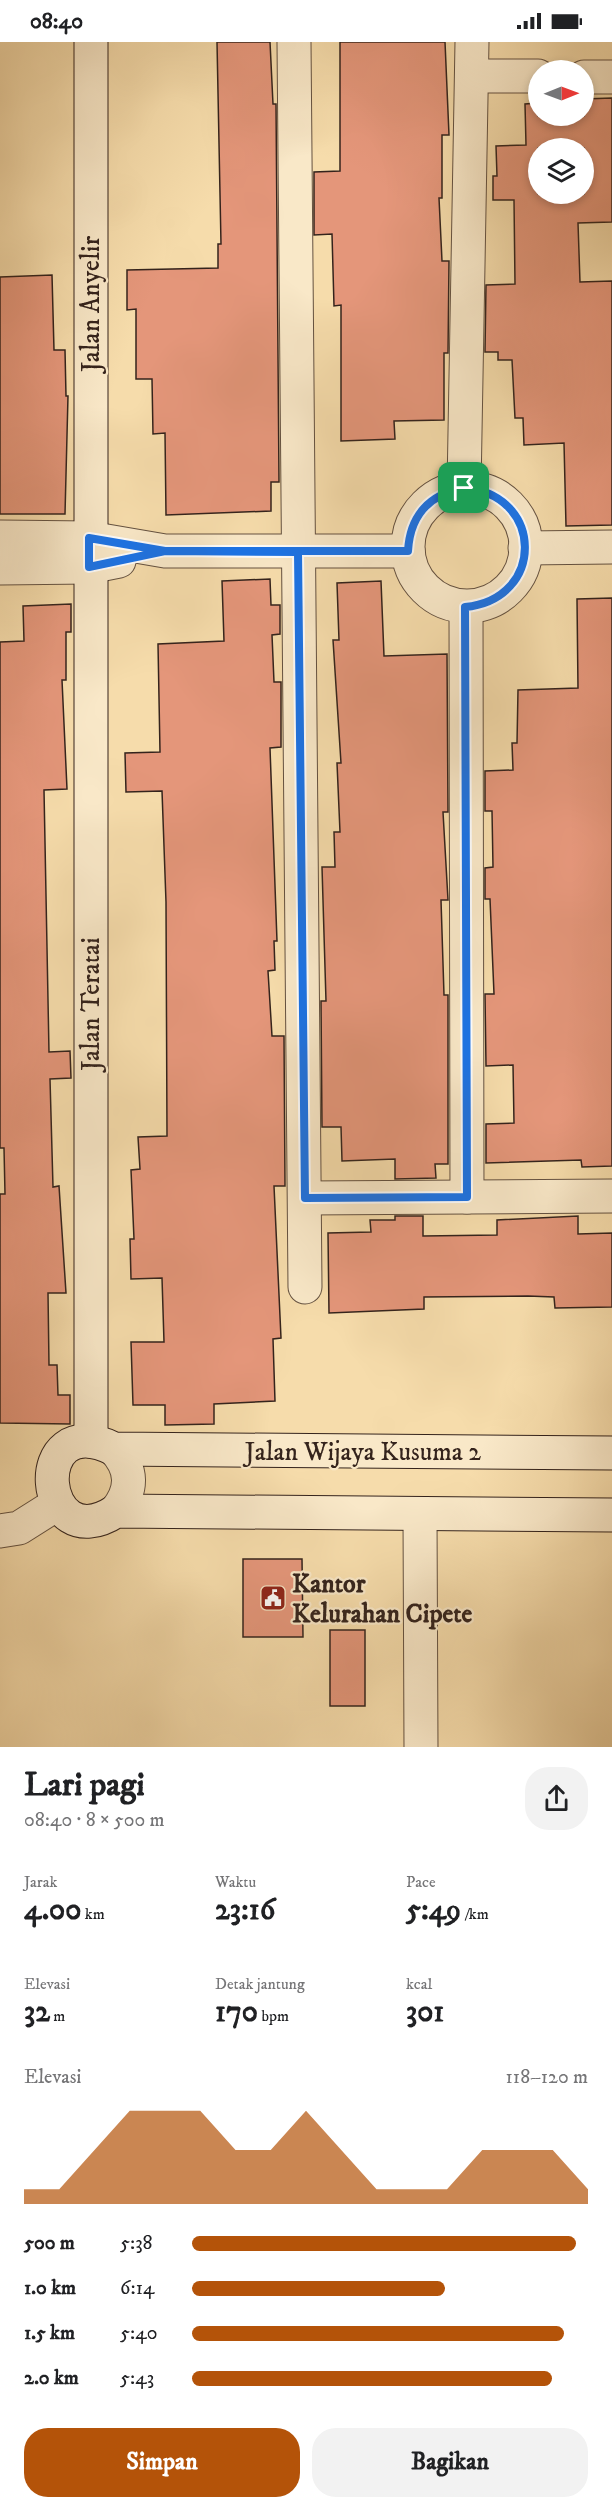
<!DOCTYPE html>
<html lang="id">
<meta charset="utf-8">
<style>
:root{--surface:#fff;--page:#f2f2f2;--text:#202124;--muted:#757577;--accent:#b45309}
body{margin:0;font-family:"IM FELL DW Pica",serif;background:var(--page);color:var(--text);height:100vh;display:flex;flex-direction:column;font-size:22px;white-space:nowrap}
*{box-sizing:border-box;margin:0}
p{font-size:20px;color:var(--muted)}
.icon{flex:none;width:33px;height:33px;fill:none;stroke:currentColor;stroke-width:2;stroke-linecap:round;stroke-linejoin:round}
.map{position:relative;height:1705px;overflow:hidden}
.sheet{display:flex;flex-direction:column;background:var(--surface);flex:1}
.sheet>*{flex:none}
.needle{width:39px;rotate:89deg}
.buttons{position:absolute;left:528px;top:18px;display:grid;gap:12px}
.buttons a{display:grid;place-items:center;width:66px;height:66px;border-radius:50%;background:var(--surface);box-shadow:0 3px 9px #0003;font-size:30px}
.pin{position:absolute;display:grid;place-items:center;width:51px;height:51px;color:#fff;margin:-26px;border-radius:12px;box-shadow:0 3px 9px #0006}
.round{display:grid;place-items:center;flex:none;width:63px;height:63px;border-radius:24px;background:var(--page)}
.overview{display:flex;align-items:center;justify-content:space-between;height:102px;padding:0 24px}
h1{font-size:33px;font-weight:700;line-height:45px}
.stats{display:grid;grid-template-columns:repeat(3,1fr);gap:9px;height:102px;padding:6px 24px}
.stats div{display:grid;align-content:center}
.stats b{font-size:30px;font-weight:700}
.stats small{font-size:16px;font-weight:400}
.stats p{font-size:16px}
.chart{height:168px;padding:12px 24px}
.chart p{display:flex;justify-content:space-between}
.chart svg{width:100%;height:108px;margin-top:6px;fill:var(--accent);opacity:.7}
.button{display:flex;gap:12px;margin-top:auto;padding:12px 24px}
.button a{flex:1;height:69px;border-radius:24px;background:var(--accent);color:#fff;font-size:24px;font-weight:700;line-height:69px;text-align:center}
.button a+a{background:var(--page);color:var(--text)}
ul{padding:0 24px;list-style:none;font-size:20px}
li{display:grid;grid-template-columns:96px 72px 1fr;align-items:center;height:45px}
li i{height:15px;border-radius:8px;background:var(--accent)}
.status{display:flex;justify-content:space-between;align-items:center;height:42px;padding:0 30px;background:var(--surface);direction:ltr}
.status svg{height:16px;fill:currentColor}
.map>svg:first-child{display:block}
.building{fill:#e4967a;stroke:#34231c;stroke-width:1.5;fill-rule:evenodd}
.lines{fill:none;stroke-linecap:round;stroke-linejoin:round}
.street-casing{stroke:#645140;stroke-width:35}
.secondary-casing{stroke:#34231c;stroke-width:35}
.street{stroke:#f9e8c8;stroke-width:33}
.secondary{stroke:#f9e8c8;stroke-width:33}
.route-casing{stroke:#fff;stroke-width:12}
.route{stroke:#1a73e8;stroke-width:8}
.labels{text-anchor:middle;stroke-width:4.5;stroke-linejoin:round;paint-order:stroke}
.street-label{font-size:26px;fill:#34231c;stroke:#f9e8c8}
.poi-label{font-size:26px;font-weight:bold;fill:#34231c;stroke:#f9e8c8;text-anchor:start}
</style>
<div class="status"><b>08:40</b><svg viewBox="0 0 49 12"><path d="M0 12V9h3v3zM5 12V6h3v6zM10 12V3h3v9zM15 12V0h3v12zM26 1h20v11H26zM47 4h2v5h-2z"/></svg></div>
<div class="map">
<svg width="612" height="1705" viewBox="0 0 612 1705">
<rect width="100%" height="100%" fill="#f6dcab"/>
<filter id="stains"><feTurbulence type="fractalNoise" baseFrequency=".00333" numOctaves="4"/><feColorMatrix values="0 0 0 0 .2 0 0 0 0 .09 0 0 0 0 .02 0 0 0 .5 -.17"/></filter>
<radialGradient id="worn" r=".72"><stop offset=".6" stop-color="#630" stop-opacity="0"/><stop offset="1" stop-color="#630" stop-opacity=".3"/></radialGradient>
<g class="building">
<path d="M 217,0 L 270,0 L 273,62 L 276,62 L 279,440 L 271,440 L 271,469 L 166,473 L 165,391 L 153,392 L 152,337 L 136,337 L 136,267 L 127,268 L 127,228 L 218,226 L 218,202 L 221,202 Z"/>
<path d="M 340,0 L 445,0 L 449,93 L 442,93 L 442,156 L 439,156 L 442,219 L 449,219 L 448,311 L 444,311 L 444,378 L 394,379 L 395,397 L 341,399 L 341,263 L 334,264 L 332,192 L 314,193 L 314,130 L 340,129 Z"/>
<path d="M 612,56 L 612,180 L 578,181 L 580,240 L 612,239 L 612,483 L 566,484 L 564,401 L 524,403 L 523,376 L 515,376 L 512,318 L 498,318 L 498,310 L 485,310 L 486,243 L 515,242 L 514,158 L 493,158 L 493,134 L 497,134 L 496,104 L 526,103 L 525,62 L 538,61 L 538,74 L 584,74 L 584,57 ZM 538,106 L 584,106 L 584,152 L 538,152 Z"/>
<path d="M 52,233 L 54,308 L 65,308 L 66,354 L 68,354 L 65,472 L 0,472 L 0,235 Z"/>
<path d="M 270,537 L 271,563 L 280,563 L 280,592 L 272,593 L 274,640 L 281,640 L 281,705 L 270,706 L 277,899 L 274,899 L 275,928 L 268,929 L 272,994 L 284,994 L 285,1144 L 274,1144 L 281,1296 L 273,1297 L 275,1359 L 214,1362 L 214,1382 L 165,1383 L 165,1363 L 133,1363 L 131,1300 L 164,1300 L 162,1236 L 131,1237 L 130,1197 L 134,1197 L 131,1128 L 140,1127 L 138,1095 L 167,1094 L 166,860 L 162,749 L 126,750 L 125,711 L 160,710 L 158,602 L 224,599 L 222,539 Z"/>
<path d="M 381,539 L 384,614 L 447,612 L 448,770 L 443,770 L 448,858 L 441,858 L 444,953 L 448,953 L 448,1122 L 435,1122 L 436,1136 L 395,1137 L 395,1117 L 342,1119 L 341,1085 L 322,1085 L 321,959 L 326,959 L 322,825 L 335,825 L 334,790 L 340,790 L 337,721 L 341,721 L 333,598 L 339,598 L 337,541 Z"/>
<path d="M 612,556 L 612,1124 L 582,1125 L 581,1118 L 486,1121 L 486,1082 L 514,1081 L 513,1023 L 486,1024 L 485,952 L 494,952 L 490,857 L 485,857 L 485,826 L 493,825 L 492,769 L 485,769 L 485,729 L 513,728 L 512,701 L 517,701 L 518,648 L 578,646 L 577,557 Z"/>
<path d="M 71,562 L 71,590 L 66,590 L 66,638 L 62,638 L 67,747 L 44,748 L 49,1010 L 70,1009 L 71,1036 L 50,1037 L 53,1145 L 59,1144 L 66,1251 L 48,1251 L 49,1323 L 57,1323 L 58,1353 L 70,1353 L 70,1382 L 0,1381 L 0,1152 L 5,1152 L 4,1106 L 0,1106 L 0,600 L 24,599 L 23,564 Z"/>
<path d="M 395,1174 L 423,1174 L 423,1194 L 497,1193 L 497,1178 L 578,1174 L 578,1192 L 612,1191 L 612,1265 L 555,1266 L 554,1255 L 528,1254 L 424,1255 L 424,1267 L 329,1271 L 328,1191 L 371,1190 L 370,1178 L 395,1178 Z"/>
<path d="M 243,1517 L 302,1517 L 303,1595 L 243,1595 Z"/>
<rect x="330" y="1588" width="35" height="76"/>
</g>
<g class="lines">
<g class="street-casing">
<g id="street">
<path d="M 294,0 L 305,1245"/>
<path d="M 473,34 L 538,34"/>
<path d="M 584,35 L 612,35"/>
<path d="M 464,446 L 472,0"/>
<circle cx="467" cy="505" r="59"/>
<path d="M 0,495 L 89,496 L 165,509 L 408,509"/>
<path d="M 525,506 L 612,505"/>
<path d="M 0,526 L 89,525 L 119,519"/>
<path d="M 466,565 L 467,1155"/>
<path d="M 305,1156 L 612,1154"/>
<path d="M 114,1407 C 133,1427 133,1448 116,1469"/>
<path d="M 420,1473 L 421,1705"/>
<path d="M 0,1489 L 19,1486 L 57,1462"/>
</g>
</g>
<g class="secondary-casing">
<g id="secondary">
<path d="M 91,1399 L 91,0"/>
<path d="M 612,1411 L 114,1407 C 25,1363 38,1520 116,1469 L 612,1473"/>
</g>
</g>
<use href="#street" class="street"/>
<use href="#secondary" class="secondary"/>
</g>
<g class="lines">
<g class="route-casing">
<path id="route" d="M 464,446 C 430,452 410,473 408,509 L 165,509 L 89,496 L 89,525 L 165,509 L 298,510 L 305,1156 L 467,1155 L 465,565 C 546,557 544,452 464,446"/>
</g>
<use href="#route" class="route"/>
</g>
<defs>
<g id="civic-square" transform="scale(1.35)"><rect x="-9" y="-9" width="18" height="18" rx="4" fill="#8f2418" stroke="#f9e8c8"/><path d="M-.6-6.5H3V-4.5H.6V-3L4-1V1h2V6H-6V1h2V-1L-.6-3ZM-1.2 2.5V6h2.4V2.5Z" fill="#fff"/></g>
</defs>
<g fill-rule="evenodd">
<use href="#civic-square" x="273" y="1556"/>
</g>
<g class="labels">
<g class="street-label">
<text transform="translate(90 262) rotate(-90)" y="9">Jalan Anyelir</text>
<text transform="translate(90 962) rotate(-90)" y="9">Jalan Teratai</text>
<text x="363" y="1418">Jalan Wijaya Kusuma 2</text>
</g>
<g class="poi-label">
<text x="292" y="1550">Kantor<tspan x="292" dy="30">Kelurahan Cipete</tspan></text>
</g>
</g>
<rect width="100%" height="100%" filter="url(#stains)"/>
<rect width="100%" height="100%" fill="url(#worn)"/>
</svg>
<div class="buttons">
<a><svg class="needle" viewBox="-14 -14 28 28"><path d="M0-13l5 13h-10z" fill="#e53935"/><path d="M0 13l5-13h-10z" fill="#757577"/></svg></a>
<a><svg class="icon" aria-label="layers" viewBox="0 0 24 24"><path d="M12 4l9 5-9 5-9-5zM3 14l9 5 9-5"/></svg></a>
</div>
<div class="pin" style="left:464px;top:446px;background:#1e9e55"><svg class="icon" aria-label="arrive" viewBox="0 0 24 24"><path d="M6 21V4h12l-3 4 3 4H6"/></svg></div>
</div>
<section class="sheet">
<div class="overview"><div><h1>Lari pagi</h1><p>08:40 · 8 × 500 m</p></div><a class="round"><svg class="icon" aria-label="share" viewBox="0 0 24 24"><path d="M12 15V3M7 8l5-5 5 5M5 13v7h14v-7"/></svg></a></div>
<div class="stats">
<div><p>Jarak</p><b>4.00<small> km</small></b></div>
<div><p>Waktu</p><b>23:16</b></div>
<div><p>Pace</p><b>5:49<small> /km</small></b></div>
</div>
<div class="stats">
<div><p>Elevasi</p><b>32<small> m</small></b></div>
<div><p>Detak jantung</p><b>170<small> bpm</small></b></div>
<div><p>kcal</p><b>301</b></div>
</div>
<div class="chart"><p><span>Elevasi</span>118–120 m</p>
<svg viewBox="0 0 160 44" preserveAspectRatio="none"><path d="M0 44V38L10 38L20 22L30 6L40 6L50 6L60 22L70 22L80 6L90 22L100 38L110 38L120 38L130 22L140 22L150 22L160 38V44z"/></svg>
</div>
<ul>
<li><b>500 m</b>5:38<i style="width:97%"></i></li>
<li><b>1.0 km</b>6:14<i style="width:64%"></i></li>
<li><b>1.5 km</b>5:40<i style="width:94%"></i></li>
<li><b>2.0 km</b>5:43<i style="width:91%"></i></li>
</ul>
<div class="button"><a>Simpan</a><a>Bagikan</a></div>
</section>
